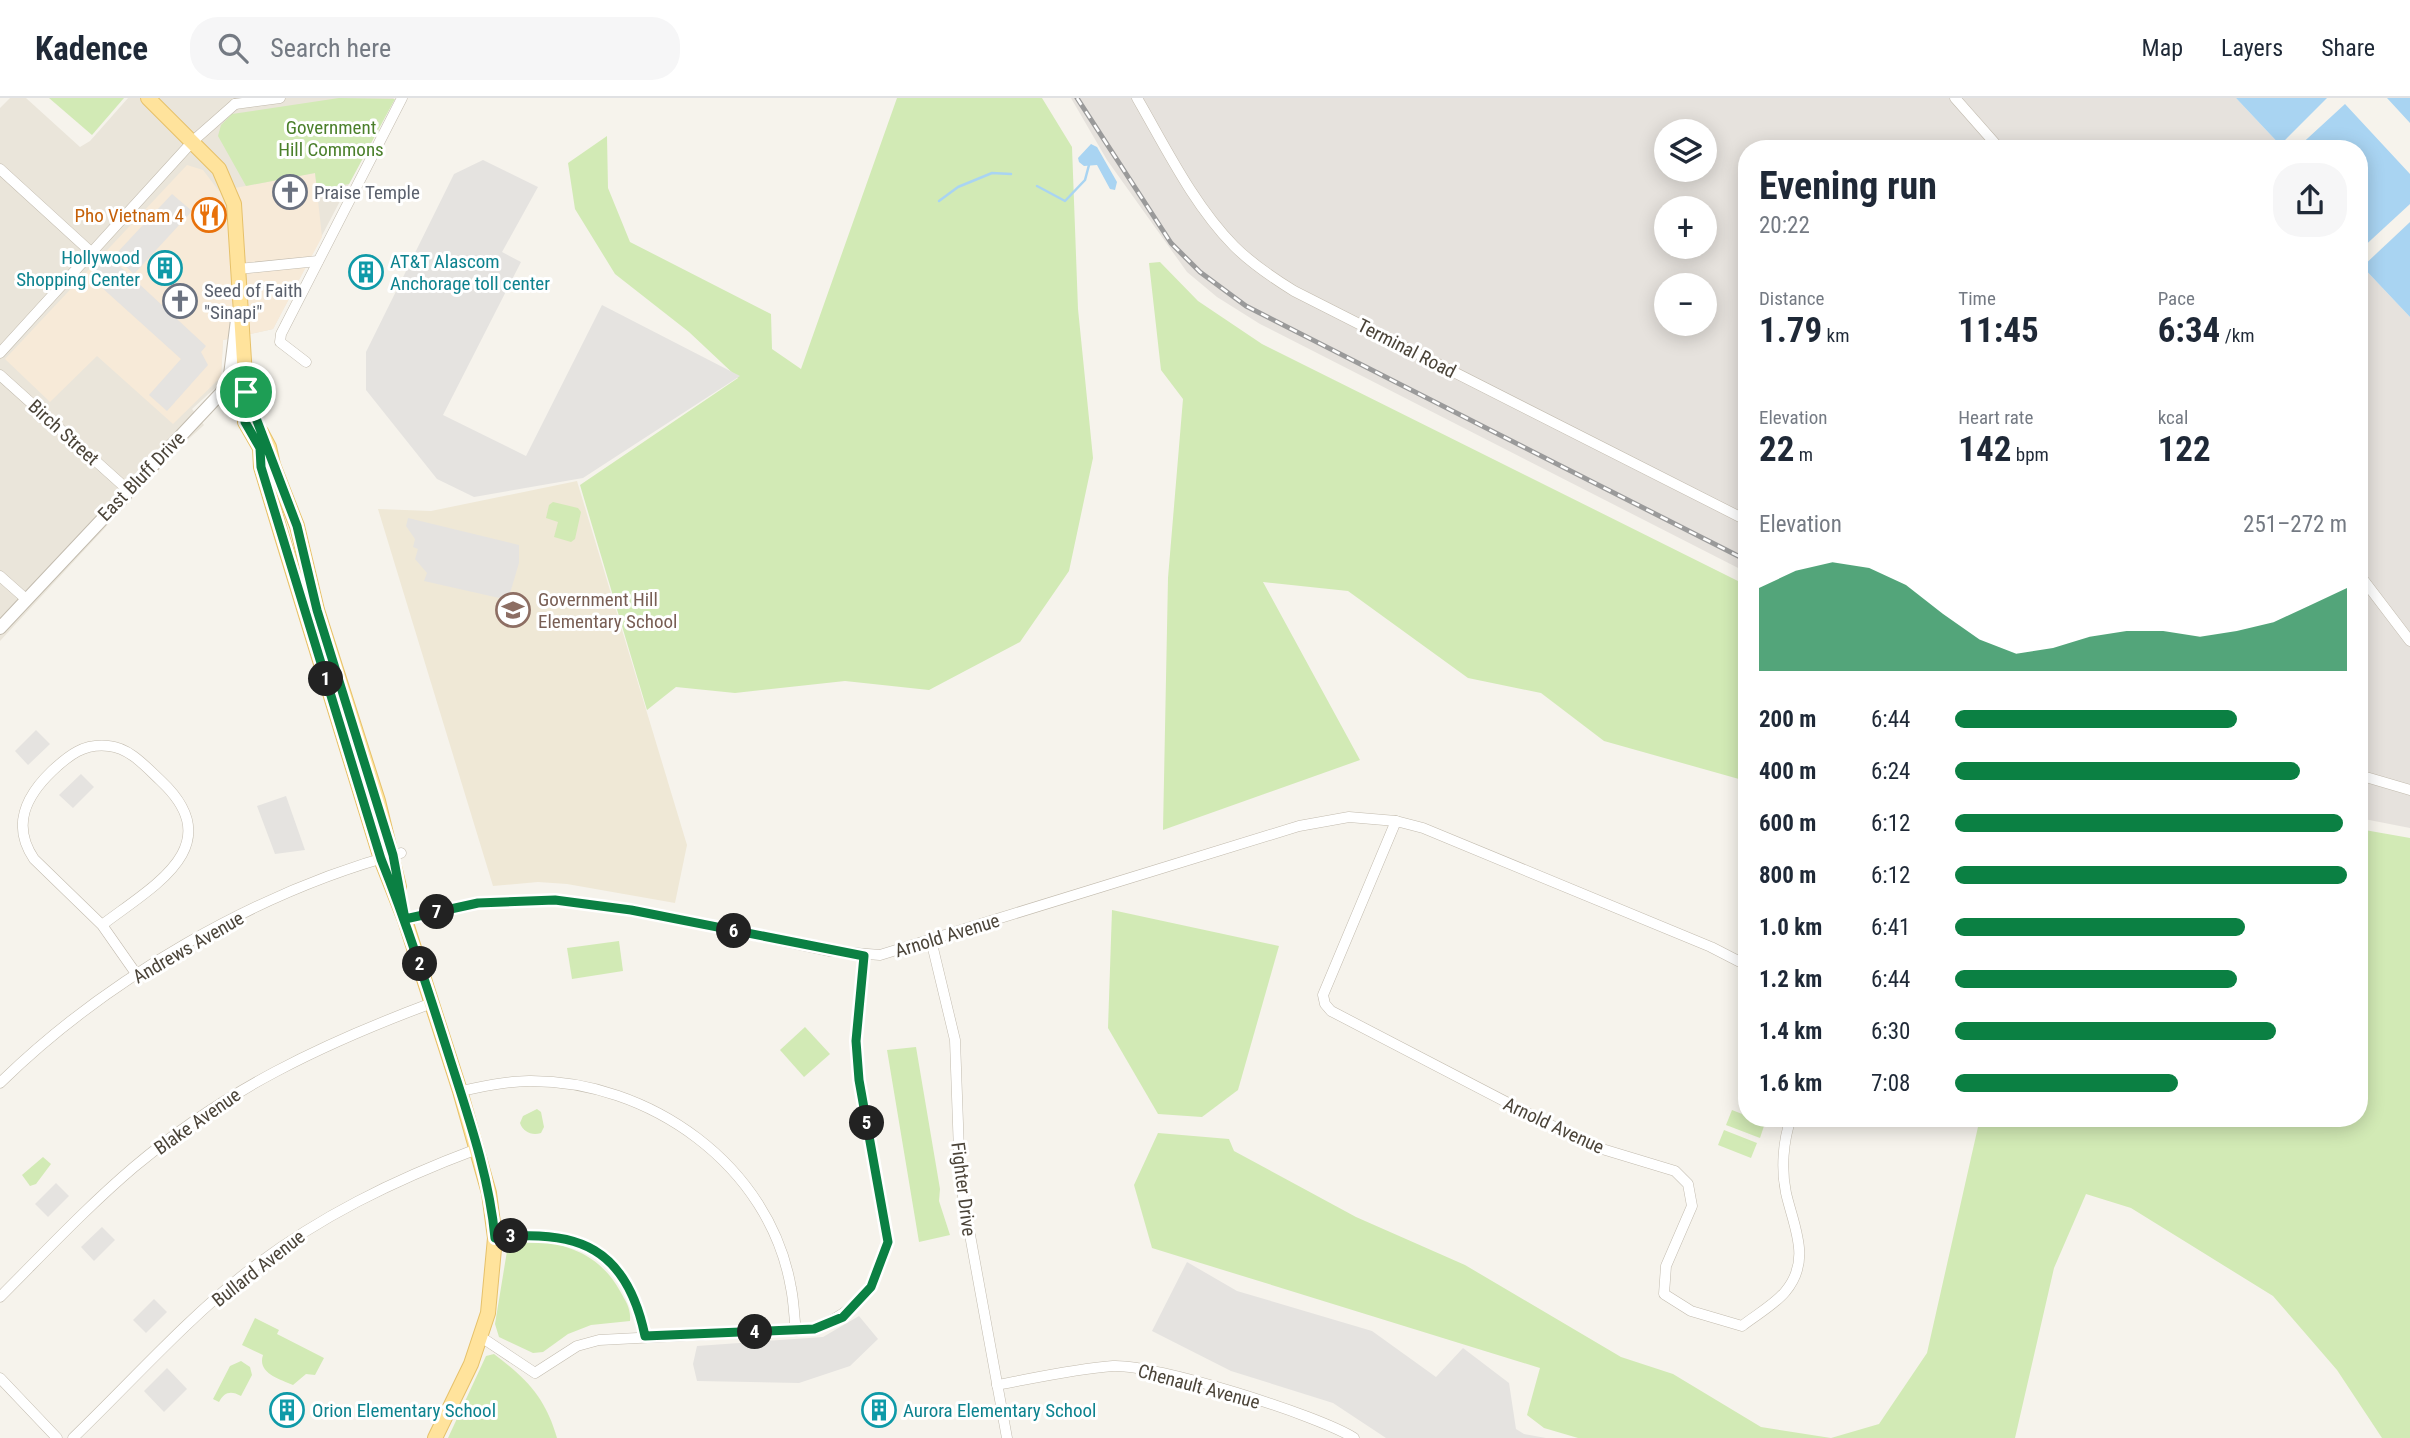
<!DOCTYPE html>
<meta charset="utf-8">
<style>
:root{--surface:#fff;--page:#f6f6f7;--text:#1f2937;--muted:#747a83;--line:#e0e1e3;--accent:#0b8043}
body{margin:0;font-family:"Roboto Condensed",sans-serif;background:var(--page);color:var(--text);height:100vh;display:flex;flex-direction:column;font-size:26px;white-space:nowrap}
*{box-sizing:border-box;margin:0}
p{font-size:23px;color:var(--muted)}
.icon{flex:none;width:38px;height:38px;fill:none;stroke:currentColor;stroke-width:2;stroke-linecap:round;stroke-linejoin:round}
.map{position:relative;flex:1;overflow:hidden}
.drawer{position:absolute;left:1738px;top:42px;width:630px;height:987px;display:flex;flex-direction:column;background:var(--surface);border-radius:28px;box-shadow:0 4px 18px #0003}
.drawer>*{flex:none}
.fabs{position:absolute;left:1654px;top:21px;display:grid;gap:14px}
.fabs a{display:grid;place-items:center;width:63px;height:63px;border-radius:50%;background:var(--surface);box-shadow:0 4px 18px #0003;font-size:35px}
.pin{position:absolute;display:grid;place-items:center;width:60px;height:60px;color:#fff;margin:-30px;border:4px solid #fff;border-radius:50%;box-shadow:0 2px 7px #0007}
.km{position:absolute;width:35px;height:35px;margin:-18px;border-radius:50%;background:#222;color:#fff;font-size:19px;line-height:35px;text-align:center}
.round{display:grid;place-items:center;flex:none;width:74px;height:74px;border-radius:28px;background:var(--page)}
.head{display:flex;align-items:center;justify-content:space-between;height:119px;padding:0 21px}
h1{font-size:38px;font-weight:700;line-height:52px}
.figures{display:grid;grid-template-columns:repeat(3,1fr);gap:10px;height:119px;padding:7px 21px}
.figures div{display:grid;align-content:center}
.figures b{font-size:35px;font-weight:700}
.figures small{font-size:19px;font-weight:400}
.figures p{font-size:19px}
.chart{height:196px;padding:14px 21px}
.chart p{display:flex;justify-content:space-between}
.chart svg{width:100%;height:126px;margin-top:7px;fill:var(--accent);opacity:.7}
ul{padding:0 21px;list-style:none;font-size:23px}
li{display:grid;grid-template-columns:112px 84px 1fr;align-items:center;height:52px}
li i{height:18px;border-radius:9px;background:var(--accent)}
header{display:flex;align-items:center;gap:42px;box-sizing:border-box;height:98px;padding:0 35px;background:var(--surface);border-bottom:2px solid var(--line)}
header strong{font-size:33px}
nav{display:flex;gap:38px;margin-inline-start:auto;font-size:24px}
.search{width:490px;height:63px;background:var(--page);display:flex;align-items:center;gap:18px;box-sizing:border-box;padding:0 24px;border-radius:28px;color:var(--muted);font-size:26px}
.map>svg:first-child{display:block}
.residential{fill:#eae5da}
.commercial{fill:#f7ead8}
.industrial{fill:#e6e2dd;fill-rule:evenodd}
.education{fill:#efe8d6}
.green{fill:#d2eab5}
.parking{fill:#e5e3e0}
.water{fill:#a9d4f2}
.pier{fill:#f6f3ec}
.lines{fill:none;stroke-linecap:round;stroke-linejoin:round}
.stream{stroke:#a9d4f2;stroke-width:2.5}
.minor-casing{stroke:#c2bbae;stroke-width:11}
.tertiary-casing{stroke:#c2bbae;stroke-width:14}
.primary-casing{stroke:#e6c16a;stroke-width:16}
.minor{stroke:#fff;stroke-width:10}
.tertiary{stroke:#fff;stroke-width:12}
.primary{stroke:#ffe39c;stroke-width:14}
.rail-casing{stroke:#9a9a9a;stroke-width:5}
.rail{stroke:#fff;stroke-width:2.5;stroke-dasharray:8;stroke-linecap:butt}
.route-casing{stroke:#fff;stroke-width:14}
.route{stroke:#0b8043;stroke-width:9}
.labels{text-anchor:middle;stroke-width:6;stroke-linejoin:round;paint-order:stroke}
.park-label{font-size:19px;fill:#4a7f2a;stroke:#fff}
.worship-label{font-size:19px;fill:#5b616d;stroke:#fff;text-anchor:start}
.food-label{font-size:19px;fill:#c56008;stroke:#fff;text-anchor:end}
.culture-label{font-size:19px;fill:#0d838f;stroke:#fff;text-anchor:start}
.street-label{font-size:19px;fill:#4b4439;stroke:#fff}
.education-label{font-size:19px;fill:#785e54;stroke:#fff;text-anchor:start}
</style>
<header>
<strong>Kadence</strong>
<div class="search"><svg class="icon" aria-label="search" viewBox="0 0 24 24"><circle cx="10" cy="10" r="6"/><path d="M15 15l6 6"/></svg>Search here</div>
<nav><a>Map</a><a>Layers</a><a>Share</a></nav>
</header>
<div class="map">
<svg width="2410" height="1340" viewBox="0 0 2410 1340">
<rect width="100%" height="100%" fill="#f6f3ec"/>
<path class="residential" d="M 10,0 L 26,0 L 80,49 L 90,43 L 128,0 L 394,0 L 273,231 L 223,242 L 221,279 L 215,290 L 192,311 L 204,327 L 180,349 L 0,543 L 0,10 Z"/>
<path class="commercial" d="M 187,67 L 203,72 L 219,93 L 315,75 L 322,139 L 273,231 L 223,242 L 221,279 L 173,326 L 97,258 L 50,304 L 5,261 Z"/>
<g class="industrial">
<path d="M 1071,0 L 2236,0 L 2284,51 L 1746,51 L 1746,474 L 1260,226 L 1217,199 L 1187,174 L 1107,62 ZM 1666,33 L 1704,33 L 1704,72 L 1666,72 ZM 1666,110 L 1704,110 L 1704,149 L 1666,149 ZM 1666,187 L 1704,187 L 1704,226 L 1666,226 Z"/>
<path d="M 2359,165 L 2410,219 L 2410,730 L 2359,720 Z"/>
</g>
<path class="education" d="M 577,383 L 687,747 L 675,805 L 567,786 L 538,784 L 493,788 L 378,411 L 431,413 Z"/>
<g class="green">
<path d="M 49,0 L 124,0 L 92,37 Z"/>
<path d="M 339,0 L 395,1 L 349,86 L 317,92 L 315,75 L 246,88 L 218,38 L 221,27 L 232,16 Z"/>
<path d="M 897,0 L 1042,0 L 1072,49 L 1078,211 L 1093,360 L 1069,473 L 1020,544 L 929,592 L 845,583 L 735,595 L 676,589 L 647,612 L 580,387 L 738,280 L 689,234 L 615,176 L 575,111 L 568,65 L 607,38 L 608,90 L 630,144 L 771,216 L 772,251 L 801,271 Z"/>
<path d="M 1160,164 L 1198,203 L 1262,246 L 1746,487 L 1746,683 L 1604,643 L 1541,595 L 1468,580 L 1348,493 L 1263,484 L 1360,662 L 1163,732 L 1168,480 L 1183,301 L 1161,272 L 1149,165 Z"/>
<path d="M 553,404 L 578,410 L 581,414 L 575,441 L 571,444 L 554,439 L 558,424 L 546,420 L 549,407 Z"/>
<path d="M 2359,731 L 2410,740 L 2410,1340 L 2382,1340 L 2337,1272 L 2273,1198 L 2131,1110 L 2086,1096 L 2054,1170 L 2015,1340 L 1578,1340 L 1544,1330 L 1527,1317 L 1540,1270 L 1152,1150 L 1134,1087 L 1158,1035 L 1229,1041 L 1234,1053 L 1356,1119 L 1465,1167 L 1621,1259 L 1673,1276 L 1761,1329 L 1831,1340 L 1879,1326 L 1927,1255 L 1980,1020 L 2359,1020 Z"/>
<path d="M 1112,812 L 1279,848 L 1238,992 L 1202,1019 L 1158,1016 L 1108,930 Z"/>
<path d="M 619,843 L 623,873 L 572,881 L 567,850 Z"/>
<path d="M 805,929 L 830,956 L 804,979 L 780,952 Z"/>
<path d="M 916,949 L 940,1091 L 939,1103 L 950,1137 L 919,1144 L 887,952 Z"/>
<path d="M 537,1011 L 541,1014 L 544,1029 L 541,1035 C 532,1038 523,1034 520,1025 L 523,1018 Z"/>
<path d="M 1732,1012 L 1765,1025 L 1760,1040 L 1726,1027 Z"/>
<path d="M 1724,1032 L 1757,1045 L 1751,1060 L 1718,1047 Z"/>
<path d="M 43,1059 L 51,1066 L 36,1086 L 30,1088 L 22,1077 Z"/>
<path d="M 530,1141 C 570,1147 600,1157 620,1193 C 626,1204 631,1210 630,1223 L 591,1227 L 568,1236 L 543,1254 L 533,1255 L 499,1239 L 495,1226 L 508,1147 Z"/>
<path d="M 255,1220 L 279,1232 L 277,1236 L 324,1260 L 315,1277 L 306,1276 L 293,1287 C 279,1281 257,1275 263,1257 L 242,1247 Z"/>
<path d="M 494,1256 C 527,1281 545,1299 557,1340 L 448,1340 L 486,1258 Z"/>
<path d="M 241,1263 L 250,1269 L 252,1277 L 241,1298 C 231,1292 224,1294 219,1304 L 213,1301 L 230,1268 Z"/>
</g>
<g class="parking">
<path d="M 483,62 L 538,89 L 502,154 L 521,164 L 443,317 L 526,358 L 602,207 L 740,278 L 583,380 L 474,399 L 437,381 L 366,292 L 366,254 L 454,76 Z"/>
<path d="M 172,96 L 192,113 L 134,176 L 114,158 Z"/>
<path d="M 109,158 L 206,248 L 201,254 L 208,267 L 167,313 L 149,297 L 181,261 L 89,178 Z"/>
<path d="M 408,420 L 519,447 L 519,465 L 508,502 L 424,483 L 427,475 L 415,461 L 418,451 L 413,449 L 415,441 L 406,428 Z"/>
<path d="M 36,632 L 50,646 L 28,667 L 15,653 Z"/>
<path d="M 81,676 L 94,689 L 73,710 L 59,697 Z"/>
<path d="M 286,698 L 305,752 L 275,756 L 257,708 Z"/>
<path d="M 56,1085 L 69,1098 L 48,1119 L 35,1106 Z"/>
<path d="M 102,1129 L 115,1142 L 94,1163 L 81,1149 Z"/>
<path d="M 1187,1164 L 1237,1193 L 1372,1233 L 1436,1279 L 1463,1250 L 1509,1285 L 1516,1331 L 1524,1336 L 1546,1340 L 1386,1340 L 1333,1305 L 1231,1273 L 1152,1233 Z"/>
<path d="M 154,1201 L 167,1214 L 146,1235 L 133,1222 Z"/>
<path d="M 859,1218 L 878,1241 L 850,1268 L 799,1285 L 697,1283 L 693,1266 L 697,1248 L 823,1239 Z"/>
<path d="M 167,1270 L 187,1291 L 164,1314 L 144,1293 Z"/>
</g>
<g class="water">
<path d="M 2236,0 L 2410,0 L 2410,219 L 2359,165 L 2359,51 L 2284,51 Z"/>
<path d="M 1091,46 L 1097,49 L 1117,84 L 1115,92 L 1110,91 L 1097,67 L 1084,68 L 1079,64 L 1078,60 Z"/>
</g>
<g class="pier">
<path d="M 2327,0 L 2387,0 L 2410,25 L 2410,76 L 2345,6 L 2296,51 L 2280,51 L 2278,49 Z"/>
<path d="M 2410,106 L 2410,124 L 2360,171 L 2359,153 Z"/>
</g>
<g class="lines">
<g class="stream">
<path d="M 1037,88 L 1065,103 L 1085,82 L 1089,67"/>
<path d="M 939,103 L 958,89 L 992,75 L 1011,76"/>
</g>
<g class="minor-casing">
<g id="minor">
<path d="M 1137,0 C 1166,50 1193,106 1234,148 C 1252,166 1273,180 1294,193 L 1746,422"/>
<path d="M 1955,0 L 2000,51"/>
<path d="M 235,6 L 280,0"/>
<path d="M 0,71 L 92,155"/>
<path d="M 238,171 L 318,163"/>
<path d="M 0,255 L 193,43 L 235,6"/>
<path d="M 306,264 L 280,244 L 281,236 L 402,0"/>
<path d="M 0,277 L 128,392"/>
<path d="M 2359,476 L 2410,543"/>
<path d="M 0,478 L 26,501"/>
<path d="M 2359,677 L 2410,692"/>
<path d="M 405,822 L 478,805 L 555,802 L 631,812 L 830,853 L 880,857 L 1299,728 L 1349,719 L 1396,723"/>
<path d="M 102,827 C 153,788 230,748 161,683 C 146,669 130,650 109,648 C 84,645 69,657 52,673 C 26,698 11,727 34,761 L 102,827 L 137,877"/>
<path d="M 931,842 L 955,942 L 960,1082 L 1007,1340"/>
<path d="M 1746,867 L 1711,849 L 1423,730 L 1396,723 L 1323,897 L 1325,906 L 1331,913 L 1589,1047 L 1675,1073 L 1688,1086 L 1692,1108 L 1666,1168 L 1664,1196 L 1691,1213 L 1742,1228 C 1756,1217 1774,1207 1785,1194 C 1812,1162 1794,1130 1786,1095 C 1781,1071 1783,1043 1791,1020"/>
<path d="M 0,985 C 106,881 258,793 401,755"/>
<path d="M 460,993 C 482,989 505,983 529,983 C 649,982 770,1067 791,1190 C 794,1204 794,1219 796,1233"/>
<path d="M 495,1140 C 579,1130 627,1151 645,1239"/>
<path d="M 0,1199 C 44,1155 87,1109 134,1069 C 225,992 322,946 432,905"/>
<path d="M 481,1239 L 535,1275 L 577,1248 L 599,1242 L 814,1231 C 859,1211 875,1192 888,1144 L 859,982 L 856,943 L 864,858"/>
<path d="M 0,1280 L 57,1340"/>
<path d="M 997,1287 C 1035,1280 1074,1271 1113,1268 C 1155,1266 1318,1317 1354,1340"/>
<path d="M 73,1340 C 130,1285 185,1223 247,1174 C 318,1119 394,1082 477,1051"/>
</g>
</g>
<g class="tertiary-casing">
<path id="tertiary" d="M 0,530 L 221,295 L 230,277 L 237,222"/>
</g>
<g class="primary-casing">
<g id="primary">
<path d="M 148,0 L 219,71 L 234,106 L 246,294 L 245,324 L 260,350 L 261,369 L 283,442 L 381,761 L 405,822 L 460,993 L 489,1095 L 495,1140 L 488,1215 L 471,1266 L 435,1340"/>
<path d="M 261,334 L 269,349 L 273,367 L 297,428 L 317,512 L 378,703 L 399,789"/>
</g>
</g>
<use href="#minor" class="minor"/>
<use href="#tertiary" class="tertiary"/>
<use href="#primary" class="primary"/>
<g class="rail-casing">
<path id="rail" d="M 1077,0 L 1171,145 L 1200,174 L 1246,208 L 1746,462"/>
</g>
<use href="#rail" class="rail"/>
</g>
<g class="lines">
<g class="route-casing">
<path id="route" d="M 246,294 L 245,324 L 260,350 L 261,369 L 381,761 C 407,826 428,892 449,958 C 468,1018 489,1077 495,1140 C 579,1130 627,1151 645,1238 L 814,1231 L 843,1219 L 871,1189 L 888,1144 L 859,982 L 856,943 L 864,858 L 631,812 L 555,802 L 478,805 L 405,821 L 393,757 L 317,512 L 297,428 L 246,294"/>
</g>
<use href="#route" class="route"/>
</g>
<defs>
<g id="church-ring" transform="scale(1.75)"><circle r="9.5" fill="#fff" stroke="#6b7280" stroke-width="1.5"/><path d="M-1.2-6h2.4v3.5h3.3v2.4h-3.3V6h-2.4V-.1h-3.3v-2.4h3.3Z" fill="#6b7280"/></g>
<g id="restaurant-ring" transform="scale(1.75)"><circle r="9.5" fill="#fff" stroke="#e8710a" stroke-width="1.5"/><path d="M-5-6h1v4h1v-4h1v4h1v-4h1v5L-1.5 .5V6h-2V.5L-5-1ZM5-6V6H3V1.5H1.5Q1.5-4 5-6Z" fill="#e8710a"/></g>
<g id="building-ring" transform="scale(1.75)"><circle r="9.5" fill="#fff" stroke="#0f9aa8" stroke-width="1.5"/><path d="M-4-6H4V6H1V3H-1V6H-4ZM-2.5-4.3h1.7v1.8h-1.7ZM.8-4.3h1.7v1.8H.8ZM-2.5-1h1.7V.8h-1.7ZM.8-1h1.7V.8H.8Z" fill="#0f9aa8"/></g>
<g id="school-ring" transform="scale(1.75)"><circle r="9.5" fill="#fff" stroke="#8d6e63" stroke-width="1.5"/><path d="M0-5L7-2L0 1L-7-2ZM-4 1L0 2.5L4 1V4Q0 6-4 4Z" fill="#8d6e63"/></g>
</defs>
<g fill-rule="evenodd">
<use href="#church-ring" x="290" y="94"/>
<use href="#restaurant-ring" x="209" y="117"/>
<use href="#building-ring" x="165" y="170"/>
<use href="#building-ring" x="366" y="174"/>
<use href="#church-ring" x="180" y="203"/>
<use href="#school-ring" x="513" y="512"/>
<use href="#building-ring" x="287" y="1312"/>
<use href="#building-ring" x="879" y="1312"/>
</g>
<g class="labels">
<g class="park-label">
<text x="331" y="36">Government<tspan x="331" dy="22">Hill Commons</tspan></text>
</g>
<g class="worship-label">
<text x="314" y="101">Praise Temple</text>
<text x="204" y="199">Seed of Faith<tspan x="204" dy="22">"Sinapi"</tspan></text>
</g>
<g class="food-label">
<text x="184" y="124">Pho Vietnam 4</text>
</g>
<g class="culture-label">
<text x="140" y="166" text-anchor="end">Hollywood<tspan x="140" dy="22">Shopping Center</tspan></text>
<text x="390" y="170">AT&amp;T Alascom<tspan x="390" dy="22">Anchorage toll center</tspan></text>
<text x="312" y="1319">Orion Elementary School</text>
<text x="903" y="1319">Aurora Elementary School</text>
</g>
<g class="street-label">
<text transform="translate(1407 250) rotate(27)" y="7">Terminal Road</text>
<text transform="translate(64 334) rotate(42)" y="7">Birch Street</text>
<text transform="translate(141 378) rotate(-46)" y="7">East Bluff Drive</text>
<text transform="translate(947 837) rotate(-17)" y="7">Arnold Avenue</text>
<text transform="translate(188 849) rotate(-30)" y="7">Andrews Avenue</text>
<text transform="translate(197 1023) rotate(-35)" y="7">Blake Avenue</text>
<text transform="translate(1554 1027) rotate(25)" y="7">Arnold Avenue</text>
<text transform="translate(964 1091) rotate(83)" y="7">Fighter Drive</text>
<text transform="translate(258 1170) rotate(-38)" y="7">Bullard Avenue</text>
<text transform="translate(1199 1288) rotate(15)" y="7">Chenault Avenue</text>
</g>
<g class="education-label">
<text x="538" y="508">Government Hill<tspan x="538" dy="22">Elementary School</tspan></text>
</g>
</g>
</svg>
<div class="fabs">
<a><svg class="icon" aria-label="layers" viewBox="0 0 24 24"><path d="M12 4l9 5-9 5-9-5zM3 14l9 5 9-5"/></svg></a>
<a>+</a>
<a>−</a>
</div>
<div class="pin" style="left:246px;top:294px;background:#1e9e55"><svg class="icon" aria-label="arrive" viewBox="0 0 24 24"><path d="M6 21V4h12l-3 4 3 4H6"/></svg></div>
<b class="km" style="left:326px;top:581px">1</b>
<b class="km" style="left:420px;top:866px">2</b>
<b class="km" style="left:511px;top:1138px">3</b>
<b class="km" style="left:755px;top:1234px">4</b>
<b class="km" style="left:867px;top:1025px">5</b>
<b class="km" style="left:734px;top:833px">6</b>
<b class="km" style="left:437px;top:814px">7</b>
<section class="drawer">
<div class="head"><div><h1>Evening run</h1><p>20:22</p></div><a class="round"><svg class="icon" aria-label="share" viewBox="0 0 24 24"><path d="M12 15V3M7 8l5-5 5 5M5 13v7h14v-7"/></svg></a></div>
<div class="figures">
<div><p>Distance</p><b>1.79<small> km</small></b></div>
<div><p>Time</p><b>11:45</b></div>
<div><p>Pace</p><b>6:34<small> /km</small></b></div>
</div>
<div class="figures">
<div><p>Elevation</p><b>22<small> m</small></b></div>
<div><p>Heart rate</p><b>142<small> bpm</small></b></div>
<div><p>kcal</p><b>122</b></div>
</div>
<div class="chart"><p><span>Elevation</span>251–272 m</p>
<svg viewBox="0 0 160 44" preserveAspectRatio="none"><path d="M0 44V15L10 9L20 6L30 8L40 14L50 24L60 33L70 38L80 36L90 32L100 30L110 30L120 32L130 30L140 27L150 21L160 15V44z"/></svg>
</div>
<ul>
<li><b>200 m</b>6:44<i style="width:72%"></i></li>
<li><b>400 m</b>6:24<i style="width:88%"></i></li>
<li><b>600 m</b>6:12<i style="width:99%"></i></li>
<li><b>800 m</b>6:12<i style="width:100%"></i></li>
<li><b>1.0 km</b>6:41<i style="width:74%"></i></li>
<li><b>1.2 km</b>6:44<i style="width:72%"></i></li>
<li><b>1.4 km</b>6:30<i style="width:82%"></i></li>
<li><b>1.6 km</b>7:08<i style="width:57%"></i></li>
</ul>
</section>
</div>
